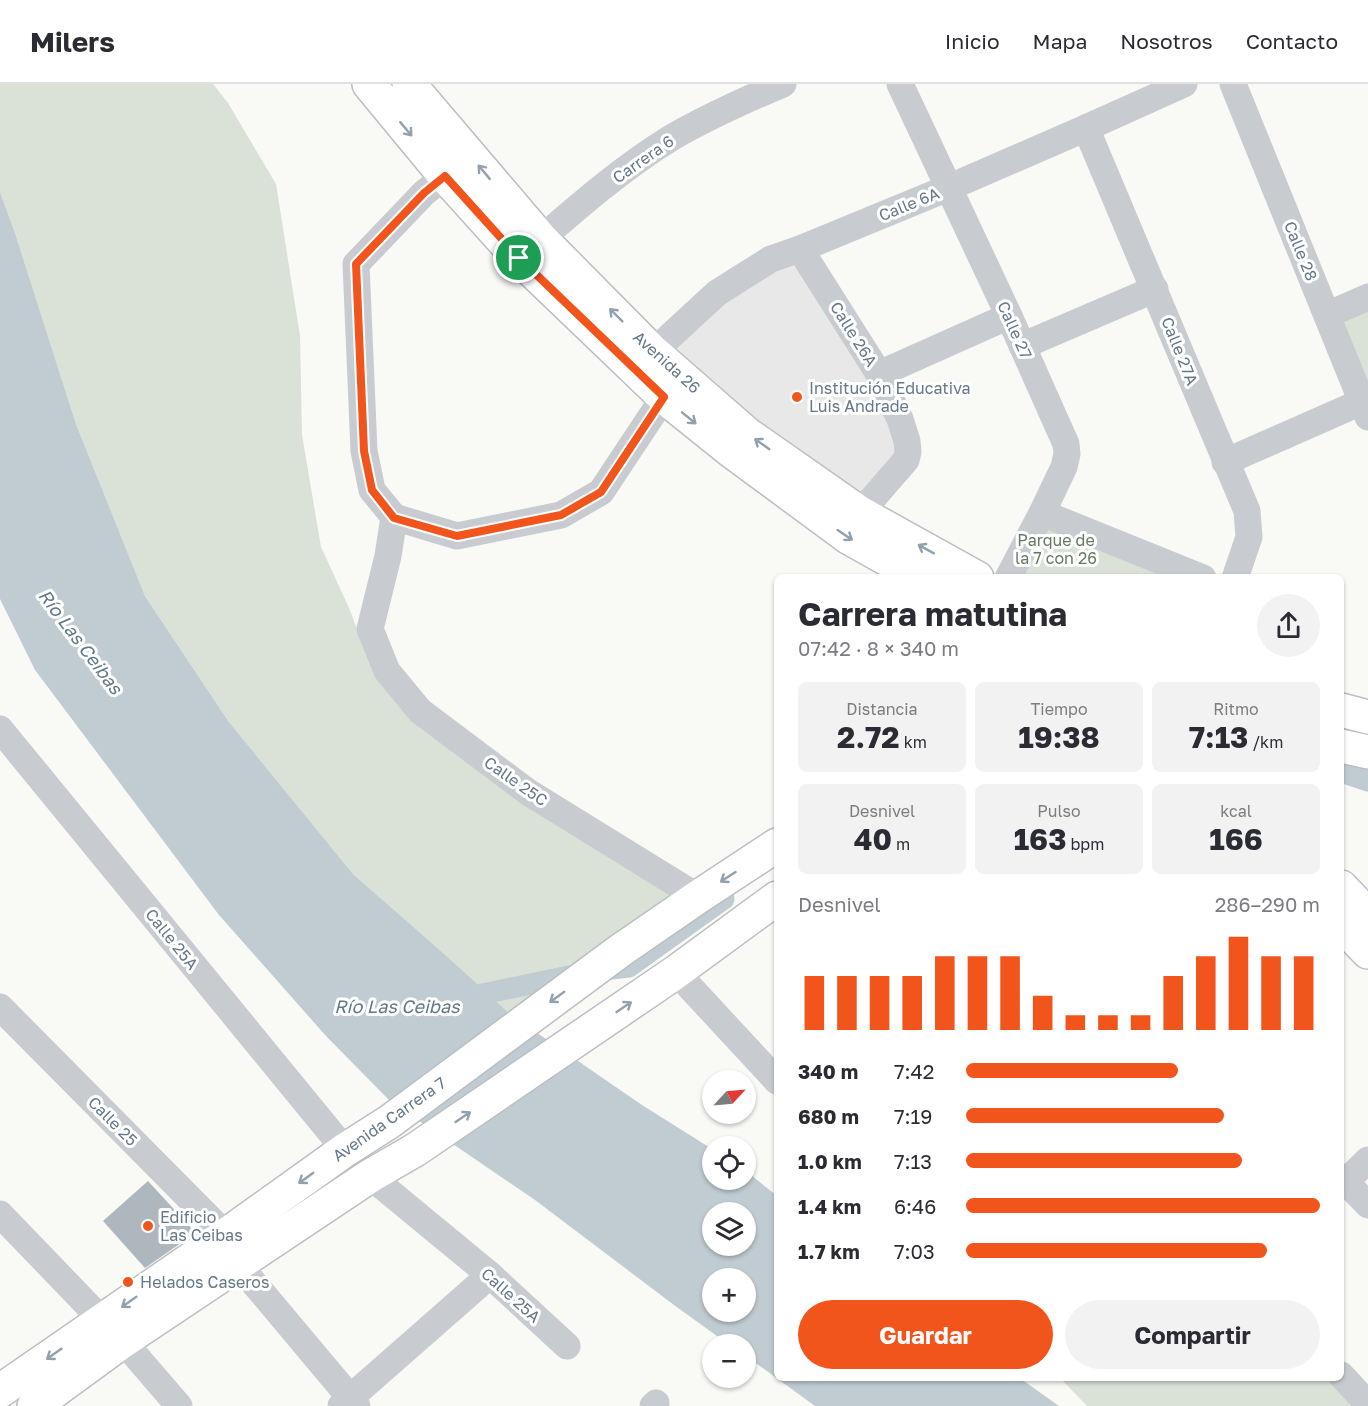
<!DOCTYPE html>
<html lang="es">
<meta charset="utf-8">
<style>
:root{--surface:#fff;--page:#f2f2f3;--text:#2b2b33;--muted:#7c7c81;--line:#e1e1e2;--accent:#f2551c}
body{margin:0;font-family:"Golos Text",sans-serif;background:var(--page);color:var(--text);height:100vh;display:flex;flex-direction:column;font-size:22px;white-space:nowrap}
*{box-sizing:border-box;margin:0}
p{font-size:20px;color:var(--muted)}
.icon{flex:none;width:33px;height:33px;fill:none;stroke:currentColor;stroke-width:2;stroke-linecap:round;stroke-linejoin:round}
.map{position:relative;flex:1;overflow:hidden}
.sheet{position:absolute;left:774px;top:490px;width:570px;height:807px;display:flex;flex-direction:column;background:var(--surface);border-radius:9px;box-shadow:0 2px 4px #0004}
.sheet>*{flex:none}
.needle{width:39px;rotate:64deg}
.controls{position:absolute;left:702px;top:986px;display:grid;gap:12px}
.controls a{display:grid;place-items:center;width:54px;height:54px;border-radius:50%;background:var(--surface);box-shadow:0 2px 4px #0004;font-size:30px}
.pin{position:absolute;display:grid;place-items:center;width:51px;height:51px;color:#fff;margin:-26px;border:3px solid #fff;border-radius:50%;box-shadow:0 2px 6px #0007}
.round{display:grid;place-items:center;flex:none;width:63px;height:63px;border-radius:32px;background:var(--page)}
.head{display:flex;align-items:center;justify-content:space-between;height:102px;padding:0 24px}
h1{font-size:33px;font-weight:700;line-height:45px}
.stats{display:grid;grid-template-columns:repeat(3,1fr);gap:9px;height:102px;padding:6px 24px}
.stats div{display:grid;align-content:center;border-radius:9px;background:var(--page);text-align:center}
.stats b{font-size:30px;font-weight:700}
.stats small{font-size:16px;font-weight:400}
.stats p{font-size:16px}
.chart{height:168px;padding:12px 24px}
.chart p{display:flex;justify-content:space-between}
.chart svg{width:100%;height:108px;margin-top:6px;stroke:var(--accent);stroke-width:6}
.primary-button{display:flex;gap:12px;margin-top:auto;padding:12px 24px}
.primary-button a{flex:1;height:69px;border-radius:36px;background:var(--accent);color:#fff;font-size:24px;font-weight:700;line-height:69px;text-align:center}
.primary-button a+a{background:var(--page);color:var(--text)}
ul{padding:0 24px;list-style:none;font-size:20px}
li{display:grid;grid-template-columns:96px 72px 1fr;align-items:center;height:45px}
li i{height:15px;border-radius:8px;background:var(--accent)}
header{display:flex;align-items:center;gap:36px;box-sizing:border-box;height:84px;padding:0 30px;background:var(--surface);border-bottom:2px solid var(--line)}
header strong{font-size:28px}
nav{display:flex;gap:33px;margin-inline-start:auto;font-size:21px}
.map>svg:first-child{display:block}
.built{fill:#e7e8e7}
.green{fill:#dae1d6}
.water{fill:#c1ccd2;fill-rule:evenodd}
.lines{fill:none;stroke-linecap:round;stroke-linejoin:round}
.canal{stroke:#c1ccd2;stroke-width:21}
.building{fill:#aeb7be}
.major-casing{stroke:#bbbfc3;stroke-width:36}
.minor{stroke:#c8ccd0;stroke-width:27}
.major{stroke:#fff;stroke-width:33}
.oneway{stroke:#93a0ad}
.route-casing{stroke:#fff;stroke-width:12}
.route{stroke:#f2551c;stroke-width:8}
.poi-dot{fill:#f2551c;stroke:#fff;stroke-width:2}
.labels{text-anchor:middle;stroke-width:6;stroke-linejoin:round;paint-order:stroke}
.street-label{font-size:16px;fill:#65788a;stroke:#fff}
.poi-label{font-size:16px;fill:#65788a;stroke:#fff;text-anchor:start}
.park-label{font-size:16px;fill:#657a61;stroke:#fff}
.water-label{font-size:18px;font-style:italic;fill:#617a85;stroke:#fff}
</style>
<header>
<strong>Milers</strong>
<nav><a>Inicio</a><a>Mapa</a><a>Nosotros</a><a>Contacto</a></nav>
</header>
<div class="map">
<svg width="1368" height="1322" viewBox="0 0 1368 1322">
<rect width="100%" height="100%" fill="#f9f9f6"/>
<path class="built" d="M 800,165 L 907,357 L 860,429 L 653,268 Z"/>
<g class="green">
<path d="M 0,0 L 213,0 L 228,19 L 276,100 L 300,252 L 302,351 L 321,463 L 349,524 L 364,563 L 396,612 L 671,811 L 623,849 L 511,931 L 353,790 L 229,638 L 145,512 L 76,340 L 15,149 L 0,108 Z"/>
<path d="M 1368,213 L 1368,315 L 1327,231 Z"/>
<path d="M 1042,429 L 1203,494 L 1008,494 Z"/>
<path d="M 1341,1294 L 1368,1322 L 1087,1322 L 1061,1295 Z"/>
</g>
<path class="water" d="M 0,108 L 15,149 L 76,340 L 145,512 L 229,638 L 353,790 L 453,878 L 511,931 L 642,1021 L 712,1065 L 712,1095 L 746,1095 L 746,1087 L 777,1112 L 777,1294 L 1021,1295 L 1059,1322 L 815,1322 L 746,1272 L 746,1260 L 728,1260 L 674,1221 L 535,1116 L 390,1017 L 326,952 L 219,831 L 35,586 L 0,515 ZM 712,1128 L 746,1128 L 746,1161 L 712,1161 ZM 712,1194 L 746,1194 L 746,1227 L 712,1227 Z"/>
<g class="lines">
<g class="canal">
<path d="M 1341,688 L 1368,697"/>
<path d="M 459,915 L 593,887 L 629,883 L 724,815"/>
</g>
</g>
<path class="building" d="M 148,1097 L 194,1147 L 178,1161 L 145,1184 L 103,1137 Z"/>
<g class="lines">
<g class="major-casing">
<g id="major">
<path d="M 369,0 L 445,92 L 519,174 L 664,313 L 730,366 L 848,453 L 921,494"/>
<path d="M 409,0 L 541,155 L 653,268 L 747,350 L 860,429 L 977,494"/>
<path d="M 1341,626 L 1368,633"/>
<path d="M 1341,662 L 1368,668"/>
<path d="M 1341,803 L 1368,831"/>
<path d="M 1341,840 L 1368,868"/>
<path d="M 0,1307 L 226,1151 L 345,1066 L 389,1038 L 621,866 L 698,813 L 777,761"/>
<path d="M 34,1322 L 123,1257 L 370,1092 L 415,1066 L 676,888 L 777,814"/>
</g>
</g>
<g class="minor">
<path d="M 900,0 L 1009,232 L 1066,360 L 1067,370 L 1064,383 L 1042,429 L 1008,494"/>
<path d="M 1233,0 L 1368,333"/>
<path d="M 1086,44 L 1247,427 L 1249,453 L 1235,494"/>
<path d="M 445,92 L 424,109 L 356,180 L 364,367 L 372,406 L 394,433 L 457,452 L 561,431 L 601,408 L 664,313"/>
<path d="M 800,165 L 879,290 L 900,335 L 907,357 L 908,368 L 906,376 L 860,429"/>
<path d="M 527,167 C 573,127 619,86 671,54 C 707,33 745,16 783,0"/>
<path d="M 1327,231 L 1368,213"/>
<path d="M 1022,262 L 1155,205"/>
<path d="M 653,268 L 717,209 L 771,175 L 800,165 L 948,104 L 1086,44 L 1184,0"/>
<path d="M 879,290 L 1009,232"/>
<path d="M 1225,378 L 1368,315"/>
<path d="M 1042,429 L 1203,494"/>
<path d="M 394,433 L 388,472 L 370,545 L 387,587 L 420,627 L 528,708 L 698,813"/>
<path d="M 0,645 L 345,1066"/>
<path d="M 676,888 L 777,997"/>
<path d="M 0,923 L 226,1151"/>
<path d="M 370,1092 L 490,1191 L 567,1262"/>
<path d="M 1341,1093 L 1368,1121"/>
<path d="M 1341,1102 L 1368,1076"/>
<path d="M 0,1130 L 102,1236"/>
<path d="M 238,1180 L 357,1322"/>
<path d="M 123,1257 L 179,1322"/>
<path d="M 1341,1291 L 1368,1320"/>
<path d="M 341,1322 L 490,1191"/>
<path d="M 653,1322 L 656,1319"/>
</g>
<use href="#major" class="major"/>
</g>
<defs><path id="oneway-shaft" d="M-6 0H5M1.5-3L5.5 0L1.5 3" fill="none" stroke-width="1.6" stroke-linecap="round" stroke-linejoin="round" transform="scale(1.5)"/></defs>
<g class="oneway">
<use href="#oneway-shaft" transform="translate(406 45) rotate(50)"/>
<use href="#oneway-shaft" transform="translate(484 88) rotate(-130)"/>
<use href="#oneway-shaft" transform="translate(616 231) rotate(-135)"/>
<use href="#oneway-shaft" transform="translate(689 334) rotate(39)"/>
<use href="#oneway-shaft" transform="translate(762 360) rotate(-145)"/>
<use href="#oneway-shaft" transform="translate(845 451) rotate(34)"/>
<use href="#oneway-shaft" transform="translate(926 465) rotate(-151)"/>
<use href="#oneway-shaft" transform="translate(728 793) rotate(147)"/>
<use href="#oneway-shaft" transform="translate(557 913) rotate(144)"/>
<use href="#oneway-shaft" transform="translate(624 923) rotate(-34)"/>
<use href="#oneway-shaft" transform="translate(463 1033) rotate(-34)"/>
<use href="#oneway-shaft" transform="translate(306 1094) rotate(144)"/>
<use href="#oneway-shaft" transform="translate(129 1218) rotate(145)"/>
<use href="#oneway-shaft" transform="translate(54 1270) rotate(145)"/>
</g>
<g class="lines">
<g class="route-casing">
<path id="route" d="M 445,92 L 519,174 L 664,313 L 601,408 L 561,431 L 457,452 L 394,434 L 372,406 L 364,367 L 356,180 L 424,109 Z"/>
</g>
<use href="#route" class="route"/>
</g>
<g class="poi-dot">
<circle cx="797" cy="313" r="6"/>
<circle cx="148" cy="1142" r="6"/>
<circle cx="128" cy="1198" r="6"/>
</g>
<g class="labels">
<g class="street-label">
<text transform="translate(643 75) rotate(-35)" y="6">Carrera 6</text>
<text transform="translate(909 120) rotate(-22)" y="6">Calle 6A</text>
<text transform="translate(1301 167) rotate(68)" y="6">Calle 28</text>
<text transform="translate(1015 246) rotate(66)" y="6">Calle 27</text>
<text transform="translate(854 250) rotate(58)" y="6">Calle 26A</text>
<text transform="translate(1180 267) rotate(68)" y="6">Calle 27A</text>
<text transform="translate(667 278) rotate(42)" y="6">Avenida 26</text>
<text transform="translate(516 697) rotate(35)" y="6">Calle 25C</text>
<text transform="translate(172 855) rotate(51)" y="6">Calle 25A</text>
<text transform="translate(389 1035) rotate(-35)" y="6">Avenida Carrera 7</text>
<text transform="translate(113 1037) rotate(45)" y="6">Calle 25</text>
<text transform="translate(511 1211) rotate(42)" y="6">Calle 25A</text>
</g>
<g class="poi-label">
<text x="809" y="310">Institución Educativa<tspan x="809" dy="18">Luis Andrade</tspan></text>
<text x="160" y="1139">Edificio<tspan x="160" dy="18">Las Ceibas</tspan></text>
<text x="140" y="1204">Helados Caseros</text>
</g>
<g class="park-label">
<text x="1056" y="462">Parque de<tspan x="1056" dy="18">la 7 con 26</tspan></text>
</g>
<g class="water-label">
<text transform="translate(80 558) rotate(53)" y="6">Río Las Ceibas</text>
<text x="397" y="929">Río Las Ceibas</text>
</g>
</g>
</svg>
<div class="controls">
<a><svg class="needle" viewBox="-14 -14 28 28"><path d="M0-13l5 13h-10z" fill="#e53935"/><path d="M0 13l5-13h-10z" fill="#7c7c81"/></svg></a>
<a><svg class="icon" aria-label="locate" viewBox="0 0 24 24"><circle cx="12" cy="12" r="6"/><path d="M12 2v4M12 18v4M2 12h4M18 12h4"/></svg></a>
<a><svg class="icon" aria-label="layers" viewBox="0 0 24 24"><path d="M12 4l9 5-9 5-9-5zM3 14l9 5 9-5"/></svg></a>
<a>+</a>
<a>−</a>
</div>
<div class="pin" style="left:519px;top:174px;background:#1e9e55"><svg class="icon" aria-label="arrive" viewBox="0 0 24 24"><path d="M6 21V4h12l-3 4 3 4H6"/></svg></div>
<section class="sheet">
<div class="head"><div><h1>Carrera matutina</h1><p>07:42 · 8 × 340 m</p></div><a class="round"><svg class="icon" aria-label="share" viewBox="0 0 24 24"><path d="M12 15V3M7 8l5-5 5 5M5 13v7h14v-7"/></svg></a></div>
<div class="stats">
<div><p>Distancia</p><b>2.72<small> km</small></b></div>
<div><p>Tiempo</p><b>19:38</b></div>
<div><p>Ritmo</p><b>7:13<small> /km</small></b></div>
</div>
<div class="stats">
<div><p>Desnivel</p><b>40<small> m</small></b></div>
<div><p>Pulso</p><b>163<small> bpm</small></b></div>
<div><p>kcal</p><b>166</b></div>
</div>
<div class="chart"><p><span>Desnivel</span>286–290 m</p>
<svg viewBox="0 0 160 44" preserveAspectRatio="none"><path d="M5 44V22M15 44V22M25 44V22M35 44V22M45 44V14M55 44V14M65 44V14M75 44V30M85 44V38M95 44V38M105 44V38M115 44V22M125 44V14M135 44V6M145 44V14M155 44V14"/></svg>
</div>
<ul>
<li><b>340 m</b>7:42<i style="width:60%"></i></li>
<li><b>680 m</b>7:19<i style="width:73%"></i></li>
<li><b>1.0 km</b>7:13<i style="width:78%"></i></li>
<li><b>1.4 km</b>6:46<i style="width:100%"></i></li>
<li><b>1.7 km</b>7:03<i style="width:85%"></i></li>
</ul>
<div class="primary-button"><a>Guardar</a><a>Compartir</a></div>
</section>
</div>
